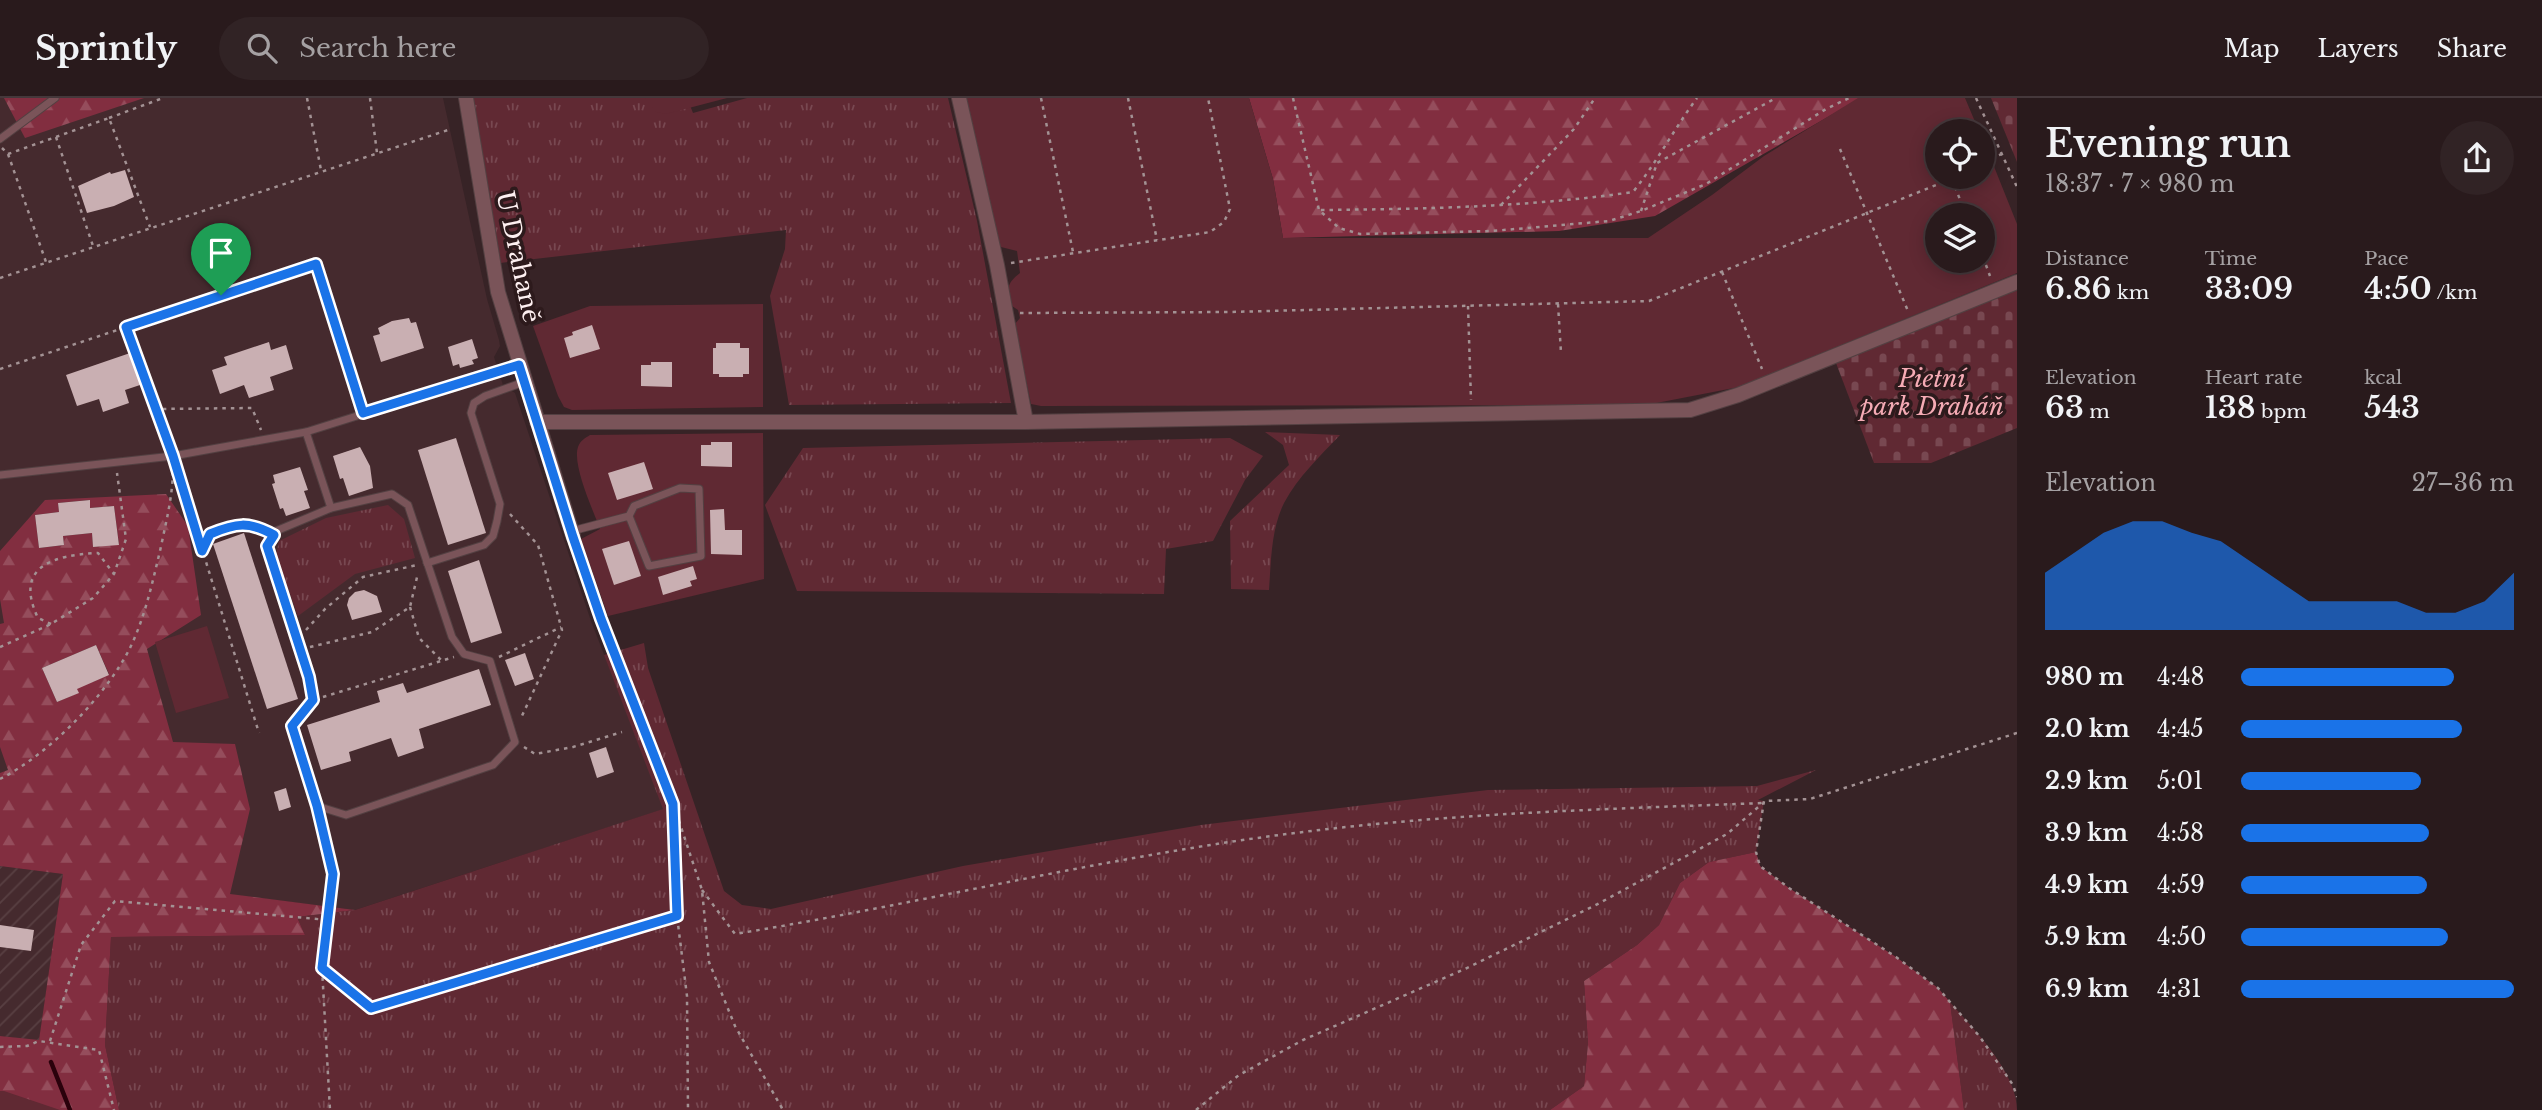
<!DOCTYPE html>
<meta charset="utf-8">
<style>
:root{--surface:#291a1c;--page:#312325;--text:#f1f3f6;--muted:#a5a1a3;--line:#45383b;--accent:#1a73e8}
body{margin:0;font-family:"Libre Baskerville",serif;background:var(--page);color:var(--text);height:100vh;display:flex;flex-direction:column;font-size:26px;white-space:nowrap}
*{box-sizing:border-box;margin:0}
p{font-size:23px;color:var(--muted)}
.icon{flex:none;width:38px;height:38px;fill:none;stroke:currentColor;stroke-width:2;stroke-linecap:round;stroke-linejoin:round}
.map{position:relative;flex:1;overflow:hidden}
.side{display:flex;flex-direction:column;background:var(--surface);width:525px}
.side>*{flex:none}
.buttons{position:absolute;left:1925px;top:21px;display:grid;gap:14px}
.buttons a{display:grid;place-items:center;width:70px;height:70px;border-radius:50%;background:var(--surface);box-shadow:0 4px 18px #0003,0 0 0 2px var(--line);font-size:35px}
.pin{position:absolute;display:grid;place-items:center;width:60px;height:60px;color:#fff;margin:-72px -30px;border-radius:50% 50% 50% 0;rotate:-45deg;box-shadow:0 0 7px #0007}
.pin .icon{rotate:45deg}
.round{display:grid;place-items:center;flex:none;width:74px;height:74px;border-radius:37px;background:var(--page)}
.overview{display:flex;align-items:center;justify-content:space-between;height:119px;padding:0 28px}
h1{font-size:38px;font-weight:600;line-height:52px}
.metrics{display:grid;grid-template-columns:repeat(3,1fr);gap:10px;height:119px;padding:7px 28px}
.metrics div{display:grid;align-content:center}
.metrics b{font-size:30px;font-weight:600}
.metrics small{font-size:19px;font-weight:400}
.metrics p{font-size:19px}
.chart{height:196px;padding:14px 28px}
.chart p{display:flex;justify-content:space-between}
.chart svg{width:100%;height:126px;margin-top:7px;fill:var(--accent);opacity:.7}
ul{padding:0 28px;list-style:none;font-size:23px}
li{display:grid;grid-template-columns:112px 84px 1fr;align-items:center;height:52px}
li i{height:18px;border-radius:9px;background:var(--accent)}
header{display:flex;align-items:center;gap:42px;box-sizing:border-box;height:98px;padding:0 35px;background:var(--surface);border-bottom:2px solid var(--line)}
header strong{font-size:33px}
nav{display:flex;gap:38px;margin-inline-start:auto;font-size:24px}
.search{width:490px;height:63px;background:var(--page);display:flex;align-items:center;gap:18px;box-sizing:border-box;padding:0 24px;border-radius:38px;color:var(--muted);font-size:26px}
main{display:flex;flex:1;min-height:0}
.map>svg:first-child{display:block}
.built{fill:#452a2e}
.industrial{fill:url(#industrial-furrows)}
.grass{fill:url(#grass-tufts)}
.forest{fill:url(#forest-firs);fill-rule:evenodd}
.cemetery{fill:url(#cemetery-stones)}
.green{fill:#602933;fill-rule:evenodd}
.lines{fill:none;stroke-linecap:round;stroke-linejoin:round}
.stream{stroke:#2a010b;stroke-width:4.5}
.building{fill:#c9afb2}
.lane-casing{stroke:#534042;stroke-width:9}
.street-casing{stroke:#534042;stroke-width:16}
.path{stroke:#a39294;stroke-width:2.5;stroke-dasharray:3.5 5;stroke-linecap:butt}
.lane{stroke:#7a5459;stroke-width:7}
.street{stroke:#7a5459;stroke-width:14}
.route-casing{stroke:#fff;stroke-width:14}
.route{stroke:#1a73e8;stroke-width:9}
.labels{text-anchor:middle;stroke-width:7;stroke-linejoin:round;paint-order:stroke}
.street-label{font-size:24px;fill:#fef0f1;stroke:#2d1a1c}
.park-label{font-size:24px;font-style:italic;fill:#f5abb5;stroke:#2d1a1c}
</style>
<header>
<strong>Sprintly</strong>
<div class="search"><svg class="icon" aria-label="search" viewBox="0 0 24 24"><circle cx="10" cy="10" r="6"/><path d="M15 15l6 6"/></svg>Search here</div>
<nav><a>Map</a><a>Layers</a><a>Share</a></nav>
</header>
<main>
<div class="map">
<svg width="2017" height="1012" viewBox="0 0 2017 1012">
<defs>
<pattern id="industrial-furrows" width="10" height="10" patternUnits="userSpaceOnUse" patternTransform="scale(1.75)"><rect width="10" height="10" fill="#452a2e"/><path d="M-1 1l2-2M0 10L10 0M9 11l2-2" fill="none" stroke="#583f42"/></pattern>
<pattern id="grass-tufts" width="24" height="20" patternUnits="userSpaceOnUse" patternTransform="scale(1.75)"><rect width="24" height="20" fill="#602933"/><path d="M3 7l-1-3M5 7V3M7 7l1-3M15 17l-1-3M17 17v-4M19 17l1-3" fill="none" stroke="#784851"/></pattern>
<pattern id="forest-firs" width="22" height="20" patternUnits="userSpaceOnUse" patternTransform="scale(1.75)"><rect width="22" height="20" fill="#822e40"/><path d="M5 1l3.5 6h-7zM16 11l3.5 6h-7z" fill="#954d5c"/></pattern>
<pattern id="cemetery-stones" width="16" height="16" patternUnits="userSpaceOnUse" patternTransform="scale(1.75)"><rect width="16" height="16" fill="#602933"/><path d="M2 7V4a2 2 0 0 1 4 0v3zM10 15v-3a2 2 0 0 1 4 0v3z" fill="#784851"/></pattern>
</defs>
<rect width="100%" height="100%" fill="#372326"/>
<path class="built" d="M 0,0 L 443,0 L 487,201 L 499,242 L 500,248 L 494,259 L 503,287 L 515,295 L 591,523 L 664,711 L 355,812 L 0,768 Z"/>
<path class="industrial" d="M 0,768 L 63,776 L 39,943 L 0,938 Z"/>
<g class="grass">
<path d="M 473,0 L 687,0 L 693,15 L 747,0 L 948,0 L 977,123 L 1011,305 L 789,307 L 770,198 L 785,151 L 786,132 L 500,165 Z"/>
<path d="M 1265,334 L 1340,337 C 1320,358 1298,379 1284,405 C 1271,431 1271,464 1269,492 L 1231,491 L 1230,423 L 1289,367 L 1283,347 Z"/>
<path d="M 1230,340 L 1263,358 L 1245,382 L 1213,443 L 1166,451 L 1164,496 L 797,493 L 765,407 L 803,350 Z"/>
<path d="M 388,407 L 404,421 L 415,460 L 355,476 L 298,518 L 276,457 L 279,443 L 326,420 Z"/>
<path d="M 644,545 L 648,570 L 724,793 L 742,807 L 771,811 L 963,768 L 1201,727 L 1488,692 L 1757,688 L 1816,672 L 1758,702 L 1764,703 L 1756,754 L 1709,764 L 1680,785 L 1659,827 L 1637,847 L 1584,883 L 1588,945 L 1584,988 L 1550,1012 L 119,1012 L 105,947 L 111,839 L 305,837 L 297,819 L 355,812 L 663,711 L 604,557 Z"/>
<path d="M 1950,904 C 1974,932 2017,974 2017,1012 L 1964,1012 Z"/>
</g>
<g class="forest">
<path d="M 4,0 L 144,0 L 25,40 Z"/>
<path d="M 1249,0 L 1861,0 L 1655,118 L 1559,133 L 1283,140 L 1273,81 Z"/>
<path d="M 166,396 L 188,428 L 201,517 L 147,551 L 173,644 L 235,646 L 250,711 L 230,796 L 355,812 L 297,819 L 305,837 L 111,839 L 105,947 L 119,1012 L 0,1012 L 0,938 L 39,942 L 63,776 L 0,768 L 0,675 L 8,672 L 0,649 L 0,526 L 4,525 L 0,501 L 0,453 L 45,402 ZM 89,402 L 90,410 L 114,408 L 119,446 L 93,449 L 92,435 L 63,438 L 64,447 L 39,450 L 35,417 L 59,414 L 58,405 ZM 96,547 L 109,576 L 93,584 L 73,583 L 78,595 L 57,604 L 42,570 Z"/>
<path d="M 1756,754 L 1760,768 L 1789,790 L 1896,859 L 1938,890 L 1950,904 L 1964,1012 L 1550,1012 L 1584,988 L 1588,945 L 1584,883 L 1637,847 L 1659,827 L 1680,785 L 1709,764 Z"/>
</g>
<g class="cemetery">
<path d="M 1991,0 L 2017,0 L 2017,64 Z"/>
<path d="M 2017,191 L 2017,330 L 1931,365 L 1874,365 L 1836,265 Z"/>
</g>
<g class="green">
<path d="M 645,0 L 727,0 L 666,16 L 656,14 Z"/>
<path d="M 964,0 L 1249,0 L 1273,81 L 1283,140 L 1648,140 L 1712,97 L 1764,58 L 1858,0 L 1965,0 L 1979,33 L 1937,33 L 1937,79 L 1983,79 L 1983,41 L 1988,53 L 1984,58 L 1987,65 L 1993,66 L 2017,126 L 2017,175 L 1739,289 L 1646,307 L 1041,308 L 1031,306 L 1014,227 L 1020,220 L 1018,212 L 1009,206 C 1006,191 1008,184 1020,175 L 1017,153 L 997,148 ZM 1937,117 L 1983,117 L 1983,163 L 1937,163 Z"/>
<path d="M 763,206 L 763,309 L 572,312 L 564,309 L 558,298 L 533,228 L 590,208 Z"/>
<path d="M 763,335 L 764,481 L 608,518 L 581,441 L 600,431 C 593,412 572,367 578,349 C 580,343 585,340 590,337 Z"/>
<path d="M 207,528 L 229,600 L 176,615 L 155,544 Z"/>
<path d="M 0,993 L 4,993 L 60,1012 L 0,1012 Z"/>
</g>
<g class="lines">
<path class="stream" d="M 51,964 L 70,1012"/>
</g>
<g class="building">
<path d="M 125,72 L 134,99 L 114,108 L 87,115 L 78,88 L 110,74 L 111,76 Z"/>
<path d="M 409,220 L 411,225 L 416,224 L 424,250 L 381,264 L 373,238 L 380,236 L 378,230 L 392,223 Z"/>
<path d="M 592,227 L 600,251 L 570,260 L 564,240 L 573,237 L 572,234 Z"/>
<path d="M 472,241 L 478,260 L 472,262 L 474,266 L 460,270 L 459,266 L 453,268 L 448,249 Z"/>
<path d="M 269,244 L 271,252 L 286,247 L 293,271 L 270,279 L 274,292 L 249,300 L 244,287 L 220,296 L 212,272 L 227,267 L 224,259 Z"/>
<path d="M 716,245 L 740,245 L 740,250 L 749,250 L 749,276 L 743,276 L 743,279 L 719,279 L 719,276 L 713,276 L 713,250 L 716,250 Z"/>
<path d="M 133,254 L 143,286 L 125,292 L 129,305 L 103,314 L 99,301 L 77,308 L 66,277 Z"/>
<path d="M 651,264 L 672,264 L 672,289 L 641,288 L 641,267 L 651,267 Z"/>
<path d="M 456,340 L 486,435 L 448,447 L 418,352 Z"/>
<path d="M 711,344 L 732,344 L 732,369 L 701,368 L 701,347 L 711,347 Z"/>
<path d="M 360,349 L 370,368 L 373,390 L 349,398 L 343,380 L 340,381 L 333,358 Z"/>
<path d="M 644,364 L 653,391 L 617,402 L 608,375 Z"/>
<path d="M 300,369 L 308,392 L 304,393 L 310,410 L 286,418 L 283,410 L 280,411 L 272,386 L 275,385 L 273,377 Z"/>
<path d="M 90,402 L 90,410 L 114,408 L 119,447 L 93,449 L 92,435 L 63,438 L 64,447 L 39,450 L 35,417 L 59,414 L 58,405 Z"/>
<path d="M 724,411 L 725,432 L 742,432 L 742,457 L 711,456 L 710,412 Z"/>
<path d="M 244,435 L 298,601 L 267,611 L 213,446 Z"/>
<path d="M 629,443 L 641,478 L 614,487 L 602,451 Z"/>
<path d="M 479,462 L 502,535 L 471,545 L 448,473 Z"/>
<path d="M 693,468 L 697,481 L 690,483 L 692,488 L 663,497 L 658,479 Z"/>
<path d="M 364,492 L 377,498 L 382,514 L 352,522 L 347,507 L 349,500 L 355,494 Z"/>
<path d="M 96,547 L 109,577 L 77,591 L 79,595 L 57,604 L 42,570 Z"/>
<path d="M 525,555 L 534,581 L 515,588 L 505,562 Z"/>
<path d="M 479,571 L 491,607 L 419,631 L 424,650 L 398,659 L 391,640 L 349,654 L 351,663 L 321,672 L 307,627 L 380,604 L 377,593 L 403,585 L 407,595 Z"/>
<path d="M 606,649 L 614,674 L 597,680 L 589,655 Z"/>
<path d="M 286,690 L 291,709 L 279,713 L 274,694 Z"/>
<path d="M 0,827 L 34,832 L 31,853 L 0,849 Z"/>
</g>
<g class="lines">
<g class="lane-casing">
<g id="lane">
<path d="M 0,41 L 55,0"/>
<path d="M 306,334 L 331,410"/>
<path d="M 0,377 L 173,358 L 306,334 L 519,267"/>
<path d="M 392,396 L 408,407 L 452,539 L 464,556 L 490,563 L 515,644 L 493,667 L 346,717 L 317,708 L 292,628 L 313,602 L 309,579 L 267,448 L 276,433 L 331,410 Z"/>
<path d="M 572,433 L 629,418 L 649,468 L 701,458 L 699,391 L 680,390 L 634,408 L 629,418"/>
<path d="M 427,465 L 484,447 L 493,438 L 497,423 L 500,406 L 471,315 L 474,305 L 485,298 L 524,284"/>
</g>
</g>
<g class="street-casing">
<g id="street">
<path d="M 466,0 L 498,194 L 573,438"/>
<path d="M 959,0 L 997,167 L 1026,324"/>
<path d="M 537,324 L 1026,324 L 1690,312 L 1738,297 L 2017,184"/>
</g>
</g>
<g class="path">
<path d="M 307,0 L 321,72"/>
<path d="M 370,0 L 377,55"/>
<path d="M 1041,0 L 1073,154"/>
<path d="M 1128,0 L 1157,142"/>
<path d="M 1293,0 L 1319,112 L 1339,130 L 1360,136 L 1492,133 L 1609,123 L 1641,113 L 1706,86 L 1826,11 L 1849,0"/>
<path d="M 1976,0 L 2017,89"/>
<path d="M 109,20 L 163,0"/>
<path d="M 56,39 L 93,148"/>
<path d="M 2,50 L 8,56 L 46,164"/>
<path d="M 1840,51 L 1908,213"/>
<path d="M 8,56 L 109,20 L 150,129"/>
<path d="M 1983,63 L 2002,56"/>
<path d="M 1952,81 L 1966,117"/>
<path d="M 1501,107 L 1574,31 L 1595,0"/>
<path d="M 1321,112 C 1425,111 1529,109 1633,94 C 1657,64 1674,31 1697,0"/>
<path d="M 1641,113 L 1657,65 L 1776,0"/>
<path d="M 1983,159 L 1990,178"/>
<path d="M 1011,165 L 1210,134 L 1224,124 L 1230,111 L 1208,0"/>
<path d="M 1722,174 L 1762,271"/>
<path d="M 0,180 L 448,32"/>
<path d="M 1558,206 L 1561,255"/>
<path d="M 1468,208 L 1471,302"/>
<path d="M 1020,215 L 1230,214 L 1649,203 L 1956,79"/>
<path d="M 126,229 L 157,311 L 252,310 L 261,332"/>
<path d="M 0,271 L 316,166 L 360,305"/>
<path d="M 157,311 L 170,347"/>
<path d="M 176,367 L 259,635"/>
<path d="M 510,416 L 538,447 L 562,532 L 521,620"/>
<path d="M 577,452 L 601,521 L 677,717 L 702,792 L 709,864 L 735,928 L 783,1012"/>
<path d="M 203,453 L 210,436 C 228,428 247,422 265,432"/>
<path d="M 410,509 L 419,540 L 442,563"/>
<path d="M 51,526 L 38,520 C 13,468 54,457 98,455 L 114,476"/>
<path d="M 306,532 L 325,511 L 363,479 L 417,467"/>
<path d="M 0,549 L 51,526 L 93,500 L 114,476 L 126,441 L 117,375"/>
<path d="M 310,549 L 372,534 L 410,509 L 418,475"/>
<path d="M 499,559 L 561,529"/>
<path d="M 323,599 L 454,559"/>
<path d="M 2017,635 L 1810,701 L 1764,703 L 1756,754 L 1760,768 L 1789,790 L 1896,859 L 1938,890 L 1980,939 L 2013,987 L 2017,999"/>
<path d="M 524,649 L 535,656 L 573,649 L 622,634"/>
<path d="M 0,681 C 49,656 105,599 130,550 C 145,519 152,486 160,453 C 166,424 173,398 173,369"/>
<path d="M 673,709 L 677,818 L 687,898 L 688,1012"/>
<path d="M 320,720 L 333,776 L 322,870 L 330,1012"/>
<path d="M 702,792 L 735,836 C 925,805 1112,757 1303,734 C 1456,715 1609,711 1763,705"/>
<path d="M 322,870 L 371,910 L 677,818"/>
<path d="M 50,943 L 81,847 L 115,803 L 328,822"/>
<path d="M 0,949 L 27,948 L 39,943 L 99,952 L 114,1012"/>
<path d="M 1196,1012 L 1239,977 L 1303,942 L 1467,870 L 1594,808 L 1727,736 L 1763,705"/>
</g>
<use href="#lane" class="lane"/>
<use href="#street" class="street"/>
</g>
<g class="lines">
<g class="route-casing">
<path id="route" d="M 316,166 L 363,315 L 519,267 L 573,439 L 601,521 L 673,706 L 677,818 L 371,910 L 322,870 L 333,776 L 317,708 L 292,628 L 313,602 L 309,579 L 267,448 L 274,437 C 249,423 236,425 210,436 L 202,453 L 173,358 L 126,229 Z"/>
</g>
<use href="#route" class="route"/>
</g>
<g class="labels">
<g class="street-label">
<text transform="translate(518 159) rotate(78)" y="8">U Drahaně</text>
</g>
<g class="park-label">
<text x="1932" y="289">Pietní<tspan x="1932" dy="28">park Draháň</tspan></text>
</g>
</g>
</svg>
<div class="buttons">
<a><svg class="icon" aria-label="locate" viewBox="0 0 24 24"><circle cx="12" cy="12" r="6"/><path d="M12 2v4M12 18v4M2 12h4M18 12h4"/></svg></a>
<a><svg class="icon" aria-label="layers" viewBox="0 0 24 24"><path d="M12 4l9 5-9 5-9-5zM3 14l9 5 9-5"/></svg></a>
</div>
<div class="pin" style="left:221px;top:197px;background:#1e9e55"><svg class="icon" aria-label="arrive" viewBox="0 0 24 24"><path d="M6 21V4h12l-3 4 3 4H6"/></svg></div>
</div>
<section class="side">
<div class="overview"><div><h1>Evening run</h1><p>18:37 · 7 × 980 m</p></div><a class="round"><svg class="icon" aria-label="share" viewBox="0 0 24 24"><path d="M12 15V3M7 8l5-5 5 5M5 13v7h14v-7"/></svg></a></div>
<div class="metrics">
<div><p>Distance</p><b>6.86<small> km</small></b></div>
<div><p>Time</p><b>33:09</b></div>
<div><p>Pace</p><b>4:50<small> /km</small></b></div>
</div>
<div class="metrics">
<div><p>Elevation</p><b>63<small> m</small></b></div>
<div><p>Heart rate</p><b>138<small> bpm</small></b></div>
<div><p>kcal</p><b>543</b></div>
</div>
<div class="chart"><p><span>Elevation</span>27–36 m</p>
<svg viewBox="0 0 160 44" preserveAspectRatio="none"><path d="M0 44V24L10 17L20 10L30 6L40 6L50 10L60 13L70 20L80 27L90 34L100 34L110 34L120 34L130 38L140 38L150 34L160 24V44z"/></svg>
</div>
<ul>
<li><b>980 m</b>4:48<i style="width:78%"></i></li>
<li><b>2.0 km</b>4:45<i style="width:81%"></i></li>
<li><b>2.9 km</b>5:01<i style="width:66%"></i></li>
<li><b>3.9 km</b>4:58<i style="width:69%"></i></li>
<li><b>4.9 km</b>4:59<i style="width:68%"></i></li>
<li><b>5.9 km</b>4:50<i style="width:76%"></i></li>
<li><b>6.9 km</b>4:31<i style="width:100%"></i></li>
</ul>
</section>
</main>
